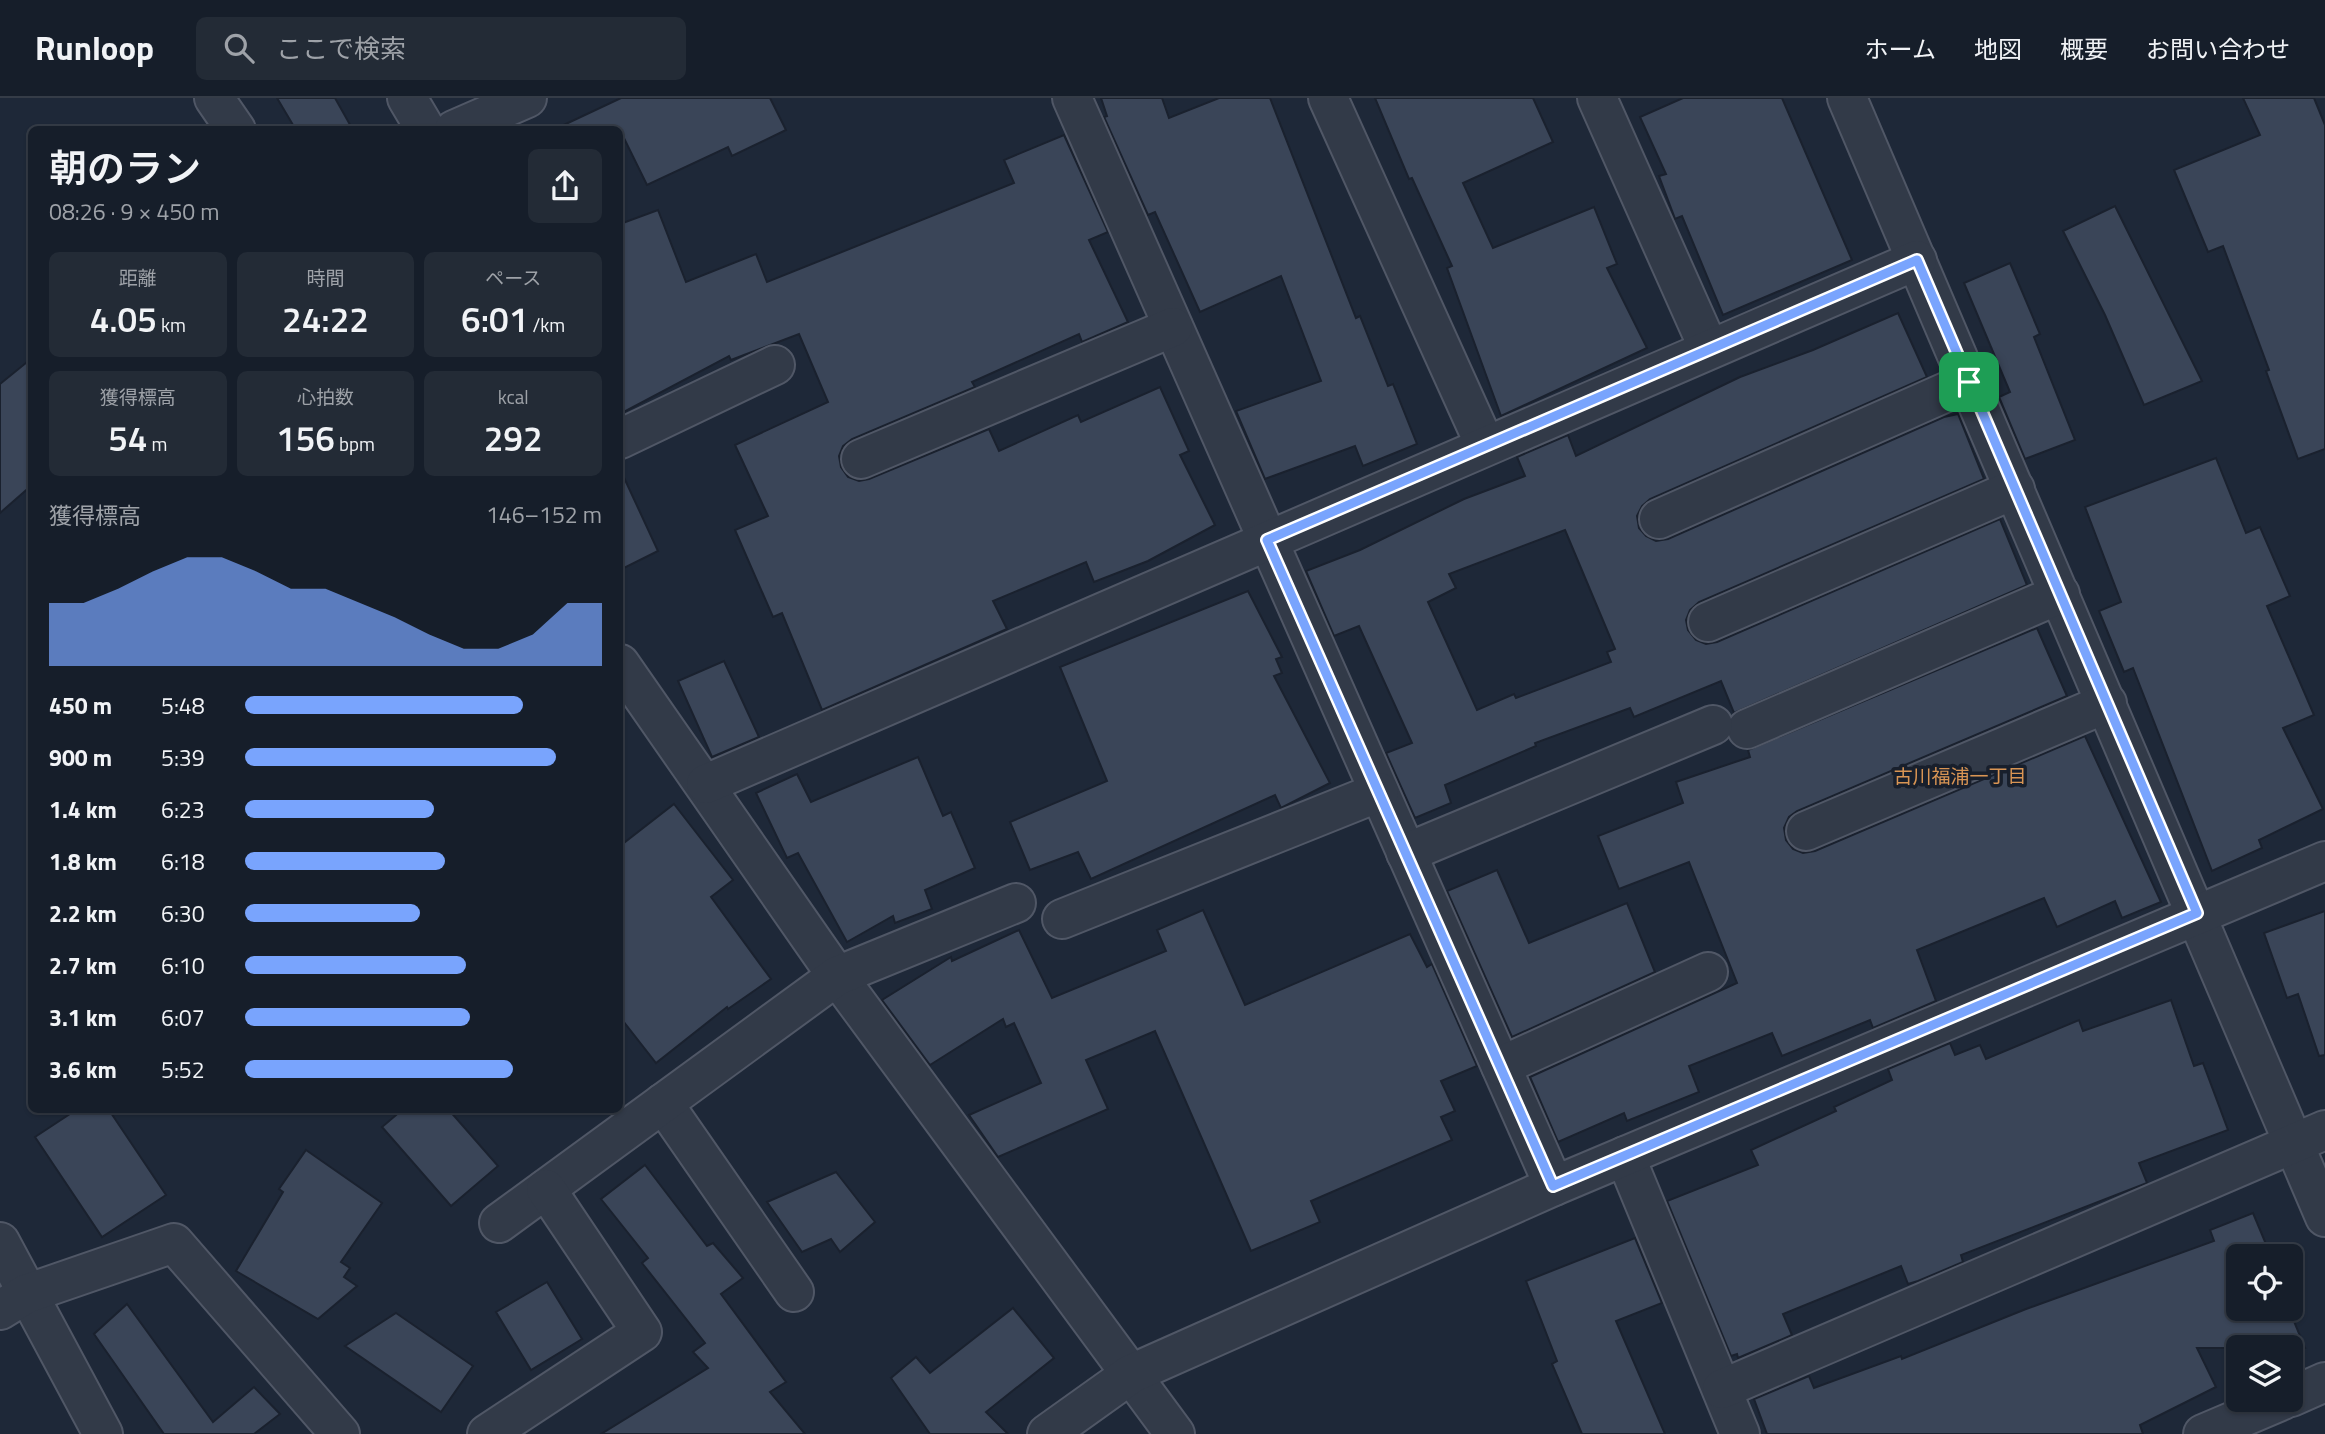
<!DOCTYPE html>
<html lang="ja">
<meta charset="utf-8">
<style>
:root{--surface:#161e2a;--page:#232b36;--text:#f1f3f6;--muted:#9ea2a8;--line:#353c47;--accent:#79a4fd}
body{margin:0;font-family:"Titillium Web","Noto Sans JP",sans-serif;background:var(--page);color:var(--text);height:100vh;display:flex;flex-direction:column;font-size:26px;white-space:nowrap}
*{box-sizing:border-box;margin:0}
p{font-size:23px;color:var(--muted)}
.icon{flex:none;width:38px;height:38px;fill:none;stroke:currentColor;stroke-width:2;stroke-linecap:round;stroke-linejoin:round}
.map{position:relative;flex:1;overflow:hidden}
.details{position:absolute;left:28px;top:28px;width:595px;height:987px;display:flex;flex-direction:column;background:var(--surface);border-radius:10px;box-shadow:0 2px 5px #0004,0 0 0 2px var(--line)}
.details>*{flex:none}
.controls{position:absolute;left:2226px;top:1146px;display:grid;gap:14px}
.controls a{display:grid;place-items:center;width:77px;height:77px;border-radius:10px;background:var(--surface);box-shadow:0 2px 5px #0004,0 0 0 2px var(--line);font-size:35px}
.pin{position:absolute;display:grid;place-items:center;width:60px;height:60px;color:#fff;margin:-30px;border-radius:14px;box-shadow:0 4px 10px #0006}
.round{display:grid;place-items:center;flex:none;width:74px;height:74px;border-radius:10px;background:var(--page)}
.overview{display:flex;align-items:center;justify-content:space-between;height:119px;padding:0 21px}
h1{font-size:38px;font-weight:600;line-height:52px}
.metrics{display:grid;grid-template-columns:repeat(3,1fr);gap:10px;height:119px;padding:7px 21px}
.metrics div{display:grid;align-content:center;border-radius:10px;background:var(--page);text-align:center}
.metrics b{font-size:35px;font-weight:600}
.metrics small{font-size:19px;font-weight:400}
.metrics p{font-size:19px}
.chart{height:196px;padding:14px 21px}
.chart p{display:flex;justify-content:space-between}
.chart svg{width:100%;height:126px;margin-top:7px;fill:var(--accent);opacity:.7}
ul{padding:0 21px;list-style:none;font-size:23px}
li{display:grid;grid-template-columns:112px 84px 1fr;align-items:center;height:52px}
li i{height:18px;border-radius:9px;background:var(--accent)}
header{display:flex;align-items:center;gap:42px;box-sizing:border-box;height:98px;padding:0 35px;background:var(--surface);border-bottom:2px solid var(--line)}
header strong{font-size:33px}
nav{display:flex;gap:38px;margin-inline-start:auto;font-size:24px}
.search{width:490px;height:63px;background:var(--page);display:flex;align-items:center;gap:18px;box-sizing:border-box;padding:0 24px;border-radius:10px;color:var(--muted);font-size:26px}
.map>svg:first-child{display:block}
.building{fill:#3a4558;stroke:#1a212e;stroke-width:2;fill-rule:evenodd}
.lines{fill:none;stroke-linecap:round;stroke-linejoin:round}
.minor-casing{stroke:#505766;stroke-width:42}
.minor{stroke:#323a48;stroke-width:38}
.route-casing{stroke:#fff;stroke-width:14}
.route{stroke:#79a4fd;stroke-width:9}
.labels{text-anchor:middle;stroke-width:7;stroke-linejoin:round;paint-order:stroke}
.neighbourhood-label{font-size:19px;fill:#d99554;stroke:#181f2c}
</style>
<header>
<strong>Runloop</strong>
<div class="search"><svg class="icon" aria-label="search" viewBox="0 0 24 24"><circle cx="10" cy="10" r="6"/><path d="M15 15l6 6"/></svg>ここで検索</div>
<nav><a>ホーム</a><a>地図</a><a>概要</a><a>お問い合わせ</a></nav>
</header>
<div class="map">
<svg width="2325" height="1336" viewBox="0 0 2325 1336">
<rect width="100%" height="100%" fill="#1e2838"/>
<g class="building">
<path d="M 277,0 L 335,0 L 353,32 L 296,32 Z"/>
<path d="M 621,0 L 770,0 L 786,32 L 732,58 L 728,49 L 647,87 L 620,32 L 553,32 Z"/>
<path d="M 1101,0 L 1162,0 L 1169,20 L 1219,0 L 1270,0 L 1356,220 L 1360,218 L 1388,288 L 1393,286 L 1417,346 L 1363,368 L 1355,348 L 1265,381 L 1236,313 L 1321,283 L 1281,178 L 1200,214 L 1155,114 L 1148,117 L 1104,19 L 1107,18 Z"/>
<path d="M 1375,0 L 1533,0 L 1553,44 L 1463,85 L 1493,150 L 1594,109 L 1617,166 L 1607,170 L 1647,250 L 1501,318 L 1447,170 L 1452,168 L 1412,80 L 1409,81 Z"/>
<path d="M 1683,0 L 1782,0 L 1852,162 L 1723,217 L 1682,118 L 1675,121 L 1674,118 L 1659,78 L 1666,76 L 1640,19 Z"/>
<path d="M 2243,0 L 2314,0 L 2325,27 L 2325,351 L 2298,361 L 2266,273 L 2269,272 L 2223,148 L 2208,154 L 2174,72 L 2260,37 Z"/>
<path d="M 1064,37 L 1108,134 L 1089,142 L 1128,224 L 1082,244 L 1079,236 L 972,284 L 975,289 L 852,341 L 843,348 L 839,358 L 841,369 L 848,379 L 859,383 L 869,381 L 989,331 L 999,353 L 1078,317 L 1081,324 L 1160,289 L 1189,353 L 1180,357 L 1215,427 L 1148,463 L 1094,484 L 1086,464 L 993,503 L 1007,531 L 822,612 L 782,515 L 773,519 L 735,432 L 768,418 L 735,347 L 828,304 L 799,236 L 731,262 L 729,258 L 620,316 L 620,126 L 658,112 L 686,184 L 756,156 L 767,184 L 1014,85 L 1004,62 Z"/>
<path d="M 2115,108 L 2202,283 L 2144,307 L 2105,217 L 2063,133 Z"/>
<path d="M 2010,165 L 2040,236 L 2034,239 L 2075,342 L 2025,361 L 1999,299 L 2010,294 L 1964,185 Z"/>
<path d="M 1898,215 L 1927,279 L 1650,401 L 1642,408 L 1637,418 L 1639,430 L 1646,438 L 1656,443 L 1668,441 L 1944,319 L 1958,316 L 1984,381 L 1699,504 L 1690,512 L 1686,522 L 1688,532 L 1696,542 L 1706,546 L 1717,544 L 2000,421 L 2027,487 L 1734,615 L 1721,583 L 1634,619 L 1630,610 L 1535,645 L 1536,648 L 1445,687 L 1451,705 L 1415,720 L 1386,655 L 1412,645 L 1359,528 L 1334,538 L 1306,473 L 1360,452 L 1464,401 L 1525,378 L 1517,359 L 1568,337 L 1576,358 L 1740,279 L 1813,252 ZM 1565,432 L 1615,551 L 1607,554 L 1611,564 L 1516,600 L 1514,596 L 1477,612 L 1428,504 L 1456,490 L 1449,476 Z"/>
<path d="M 32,260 L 32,387 L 0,415 L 0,286 Z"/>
<path d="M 2216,360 L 2246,435 L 2260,429 L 2290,498 L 2267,508 L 2314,617 L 2283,630 L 2323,711 L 2259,742 L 2262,750 L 2212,773 L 2133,570 L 2124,574 L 2099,513 L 2121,504 L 2085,409 Z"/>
<path d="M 620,371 L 658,453 L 620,472 Z"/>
<path d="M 1248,493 L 1282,559 L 1276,561 L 1282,575 L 1274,578 L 1330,685 L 1281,710 L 1275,697 L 1091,781 L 1078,754 L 1030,772 L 1010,724 L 1107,683 L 1060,569 Z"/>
<path d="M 2037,530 L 2067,598 L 1797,713 L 1789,719 L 1784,730 L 1786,742 L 1793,751 L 1803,755 L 1815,753 L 2085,638 L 2161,804 L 2122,820 L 2115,803 L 2057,829 L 2044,800 L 1917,852 L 1936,903 L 1873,930 L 1870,922 L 1782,958 L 1772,935 L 1689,968 L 1699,994 L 1627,1023 L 1624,1015 L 1558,1044 L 1530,979 L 1737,885 L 1689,764 L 1619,791 L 1598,738 L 1683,705 L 1676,684 L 1750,659 L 1748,652 Z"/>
<path d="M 724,563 L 759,639 L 712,659 L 678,583 Z"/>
<path d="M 918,659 L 943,718 L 951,714 L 975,770 L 925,792 L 932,811 L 895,825 L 893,818 L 847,844 L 798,755 L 787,760 L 756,695 L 797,676 L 811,704 Z"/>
<path d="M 674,706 L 733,782 L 711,799 L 771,881 L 728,911 L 727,909 L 656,965 L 620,919 L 620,748 Z"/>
<path d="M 1497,772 L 1529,845 L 1627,805 L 1655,874 L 1512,939 L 1447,793 Z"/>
<path d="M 1203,812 L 1245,907 L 1410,836 L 1427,869 L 1432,866 L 1477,968 L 1441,983 L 1455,1013 L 1441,1019 L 1452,1042 L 1311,1103 L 1320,1124 L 1251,1153 L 1155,933 L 1086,962 L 1108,1011 L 998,1059 L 969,1017 L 1041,985 L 1014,925 L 1006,929 L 1003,921 L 930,967 L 882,902 L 951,859 L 952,863 L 1019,832 L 1052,900 L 1166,853 L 1157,832 Z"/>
<path d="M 2325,813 L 2325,957 L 2319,958 L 2298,896 L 2287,900 L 2264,835 Z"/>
<path d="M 2171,902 L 2194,968 L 2203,965 L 2228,1032 L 2139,1065 L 2147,1085 L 1961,1157 L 1963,1164 L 1918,1183 L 1908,1186 L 1901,1168 L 1783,1216 L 1792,1237 L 1738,1260 L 1737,1256 L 1731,1258 L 1667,1103 L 1758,1067 L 1751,1052 L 1836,1013 L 1834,1009 L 1892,982 L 1888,971 L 1950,945 L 1955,957 L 1980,947 L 1986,961 L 2079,922 L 2083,933 Z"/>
<path d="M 76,1012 L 109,1012 L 166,1097 L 102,1139 L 35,1039 Z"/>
<path d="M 402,1012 L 449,1012 L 498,1068 L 451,1108 L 382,1029 Z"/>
<path d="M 306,1052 L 382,1105 L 341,1164 L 350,1170 L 344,1179 L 357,1188 L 318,1221 L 236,1173 L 283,1094 L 279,1091 Z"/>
<path d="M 645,1067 L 707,1148 L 713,1145 L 743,1180 L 721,1196 L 786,1284 L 770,1294 L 805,1336 L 601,1336 L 708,1270 L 693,1254 L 705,1245 L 642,1165 L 648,1160 L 601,1101 Z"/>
<path d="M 836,1074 L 875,1124 L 840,1154 L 831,1141 L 802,1154 L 767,1104 Z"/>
<path d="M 2253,1115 L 2271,1158 L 2238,1158 L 2238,1211 L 2289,1211 L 2305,1250 L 2197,1250 L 2216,1289 L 2140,1327 L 2143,1336 L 1767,1336 L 1754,1301 L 1809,1278 L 1814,1290 L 1901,1258 L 1902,1261 L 2026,1211 L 2214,1143 L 2210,1132 Z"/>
<path d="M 1635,1140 L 1662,1205 L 1616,1223 L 1665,1336 L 1582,1336 L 1552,1266 L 1557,1263 L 1526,1183 Z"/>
<path d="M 547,1184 L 582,1241 L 531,1272 L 496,1214 Z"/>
<path d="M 127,1206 L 213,1324 L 254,1289 L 280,1316 L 254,1336 L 164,1336 L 94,1236 Z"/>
<path d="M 1013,1210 L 1054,1260 L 986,1314 L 1008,1336 L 930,1336 L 891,1280 L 916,1259 L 930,1275 Z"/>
<path d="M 396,1215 L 473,1268 L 441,1314 L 345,1248 Z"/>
</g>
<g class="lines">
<g class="minor-casing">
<g id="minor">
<path d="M 214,0 L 236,32"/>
<path d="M 407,0 L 426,32"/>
<path d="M 1072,0 L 1554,1088"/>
<path d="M 1328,0 L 1485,347"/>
<path d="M 1597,0 L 1709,251"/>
<path d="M 1847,0 L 2325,1119"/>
<path d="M 454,32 L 527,0"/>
<path d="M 620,341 L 775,267"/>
<path d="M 861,361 L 1173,229"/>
<path d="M 1659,421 L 1969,284"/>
<path d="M 1708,524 L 2015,391"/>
<path d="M 620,566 L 837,878 L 1175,1336"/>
<path d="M 1747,631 L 2060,496"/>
<path d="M 706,686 L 1917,162"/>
<path d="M 1806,733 L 2107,605"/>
<path d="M 1406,755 L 1713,627"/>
<path d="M 1062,821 L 1379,694"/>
<path d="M 1501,968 L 1708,874"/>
<path d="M 663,1005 L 794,1194"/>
<path d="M 1625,1058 L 1740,1336"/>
<path d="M 499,1125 L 837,878 L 1016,805"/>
<path d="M 0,1144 L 103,1336"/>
<path d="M 0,1212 L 26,1196 L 174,1145 L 340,1336"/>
<path d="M 1722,1291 L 2325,1032"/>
<path d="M 2291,1299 L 2325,1284"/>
<path d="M 487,1336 L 642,1234 L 546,1091"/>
<path d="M 1047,1336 L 1131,1276 L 1554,1088 L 2325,763"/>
<path d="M 2203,1336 L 2283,1302"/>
</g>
</g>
<use href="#minor" class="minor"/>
</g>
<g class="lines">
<g class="route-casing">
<path id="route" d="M 1917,162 L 2197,815 L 1553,1088 L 1267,442 Z"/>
</g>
<use href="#route" class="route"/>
</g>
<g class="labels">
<g class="neighbourhood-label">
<text x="1960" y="685">古川福浦一丁目</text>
</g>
</g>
</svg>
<div class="controls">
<a><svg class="icon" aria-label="locate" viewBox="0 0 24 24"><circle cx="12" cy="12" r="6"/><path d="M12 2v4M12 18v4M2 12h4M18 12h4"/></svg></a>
<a><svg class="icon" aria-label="layers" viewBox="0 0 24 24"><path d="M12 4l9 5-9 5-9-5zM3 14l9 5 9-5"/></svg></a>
</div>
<div class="pin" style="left:1969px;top:284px;background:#1e9e55"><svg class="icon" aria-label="arrive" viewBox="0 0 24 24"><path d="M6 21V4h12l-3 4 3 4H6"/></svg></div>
<section class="details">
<div class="overview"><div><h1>朝のラン</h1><p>08:26 · 9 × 450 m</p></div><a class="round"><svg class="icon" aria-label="share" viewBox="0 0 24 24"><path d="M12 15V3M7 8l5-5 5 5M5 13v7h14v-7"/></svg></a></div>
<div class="metrics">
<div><p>距離</p><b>4.05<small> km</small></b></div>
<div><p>時間</p><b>24:22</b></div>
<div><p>ペース</p><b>6:01<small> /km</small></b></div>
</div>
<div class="metrics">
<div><p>獲得標高</p><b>54<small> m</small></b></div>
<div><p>心拍数</p><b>156<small> bpm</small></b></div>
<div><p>kcal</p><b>292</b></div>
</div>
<div class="chart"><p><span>獲得標高</span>146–152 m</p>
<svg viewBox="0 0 160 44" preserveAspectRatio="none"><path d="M0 44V22L10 22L20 17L30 11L40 6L50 6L60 11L70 17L80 17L90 22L100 27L110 33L120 38L130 38L140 33L150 22L160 22V44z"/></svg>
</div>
<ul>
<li><b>450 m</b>5:48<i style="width:78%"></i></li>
<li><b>900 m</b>5:39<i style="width:87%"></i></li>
<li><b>1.4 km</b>6:23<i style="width:53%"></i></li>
<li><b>1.8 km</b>6:18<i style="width:56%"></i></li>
<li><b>2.2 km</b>6:30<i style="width:49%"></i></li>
<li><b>2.7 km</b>6:10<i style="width:62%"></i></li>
<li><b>3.1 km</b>6:07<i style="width:63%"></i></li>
<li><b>3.6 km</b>5:52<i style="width:75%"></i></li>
</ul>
</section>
</div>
